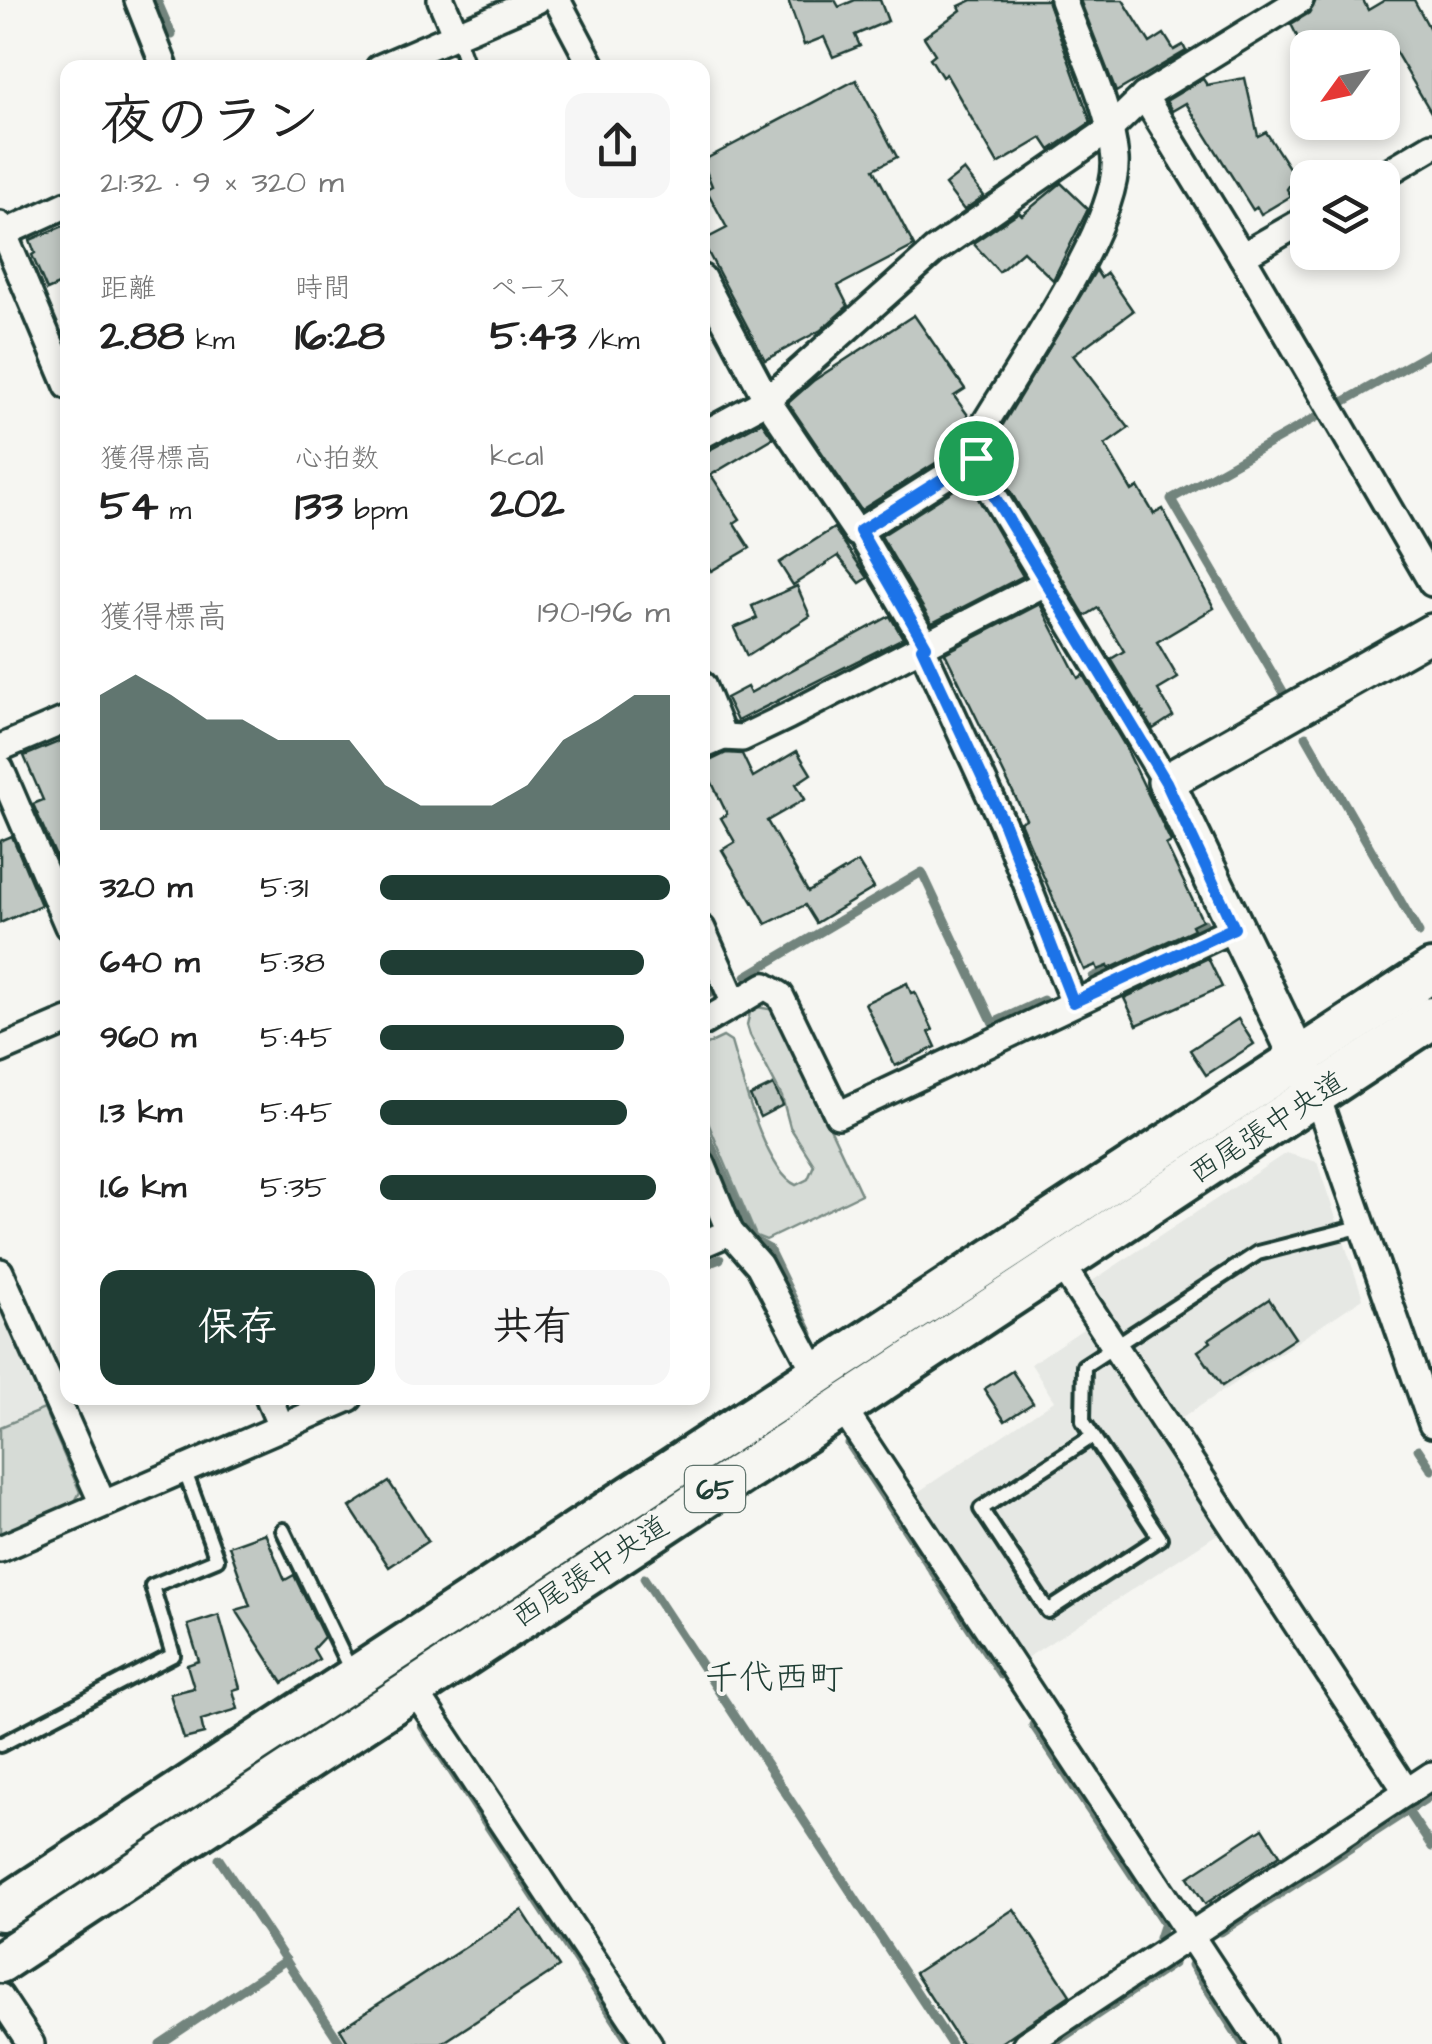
<!DOCTYPE html>
<html lang="ja">
<meta charset="utf-8">
<style>
:root{--surface:#fff;--page:#f6f6f6;--text:#222;--muted:#767676;--accent:#1f3d34}
body{margin:0;font-family:"Architects Daughter","Klee One",sans-serif;background:var(--page);color:var(--text);height:100vh;display:flex;flex-direction:column;font-size:38px;white-space:nowrap}
*{box-sizing:border-box;margin:0}
p{font-size:32px;color:var(--muted)}
.icon{flex:none;width:55px;height:55px;fill:none;stroke:currentColor;stroke-width:2;stroke-linecap:round;stroke-linejoin:round}
.map{position:relative;flex:1;overflow:hidden}
.panel{position:absolute;left:60px;top:60px;width:650px;height:1345px;display:flex;flex-direction:column;background:var(--surface);border-radius:20px;box-shadow:0 5px 15px #0003}
.panel>*{flex:none}
.needle{width:65px;rotate:237deg}
.tools{position:absolute;left:1290px;top:30px;display:grid;gap:20px}
.tools a{display:grid;place-items:center;width:110px;height:110px;border-radius:20px;background:var(--surface);box-shadow:0 5px 15px #0003;font-size:50px}
.pin{position:absolute;display:grid;place-items:center;width:85px;height:85px;color:#fff;margin:-42px;border:5px solid #fff;border-radius:50%;box-shadow:0 2px 10px #0007}
.round{display:grid;place-items:center;flex:none;width:105px;height:105px;border-radius:20px;background:var(--page)}
.head{display:flex;align-items:center;justify-content:space-between;height:170px;padding:0 40px}
h1{font-size:55px;font-weight:700;line-height:75px}
.figures{display:grid;grid-template-columns:repeat(3,1fr);gap:15px;height:170px;padding:10px 40px}
.figures div{display:grid;align-content:center}
.figures b{font-size:42px;font-weight:700}
.figures small{font-size:28px;font-weight:400}
.figures p{font-size:28px}
.chart{height:280px;padding:20px 40px}
.chart p{display:flex;justify-content:space-between}
.chart svg{width:100%;height:180px;margin-top:10px;fill:var(--accent);opacity:.7}
.cta{display:flex;gap:20px;margin-top:auto;padding:20px 40px}
.cta a{flex:1;height:115px;border-radius:20px;background:var(--accent);color:#fff;font-size:40px;font-weight:700;line-height:115px;text-align:center}
.cta a+a{background:var(--page);color:var(--text)}
ul{padding:0 40px;list-style:none;font-size:32px}
li{display:grid;grid-template-columns:160px 120px 1fr;align-items:center;height:75px}
li i{height:25px;border-radius:12px;background:var(--accent)}
.map>svg:first-child{display:block}
.built{fill:#e6e8e4}
.green{fill:#d6dbd6;stroke:#7a8c85;stroke-width:2.5}
.lines{fill:none;stroke-linecap:round;stroke-linejoin:round}
.stream{stroke:#72847d;stroke-width:9}
.building{fill:#c1c8c3;stroke:#1f3d34;stroke-width:2.5}
.lane-casing{stroke:#1f3d34;stroke-width:20}
.street-casing{stroke:#1f3d34;stroke-width:32}
.secondary-casing{stroke:#1f3d34;stroke-width:42}
.primary-casing{stroke:#1f3d34;stroke-width:48}
.lane{stroke:#f6f6f2;stroke-width:12}
.street{stroke:#f6f6f2;stroke-width:25}
.secondary{stroke:#f6f6f2;stroke-width:35}
.primary{stroke:#f6f6f2;stroke-width:40}
.route-casing{stroke:#fff;stroke-width:20}
.route{stroke:#1a73e8;stroke-width:12}
.labels{text-anchor:middle;stroke-width:8;stroke-linejoin:round;paint-order:stroke}
.shield{fill:#f6f6f2;stroke:#60746d;stroke-width:2.5}
.shield-label{font-size:28px;font-weight:bold;fill:#1f3d34}
.street-label{font-size:30px;fill:#1f3d34;stroke:#f6f6f2}
.quarter-label{font-size:35px;fill:#1f3d34;stroke:#f6f6f2}
</style>
<div class="map">
<svg width="1432" height="2044" viewBox="0 0 1432 2044">
<rect width="100%" height="100%" fill="#f6f6f2"/>
<filter id="ink" filterUnits="userSpaceOnUse"><feTurbulence type="fractalNoise" baseFrequency=".01" numOctaves="2"/><feDisplacementMap in="SourceGraphic" scale="20" xChannelSelector="R" yChannelSelector="G"/><feConvolveMatrix kernelMatrix="1 2 1 2 8 2 1 2 1" color-interpolation-filters="sRGB"/></filter>
<g filter="url(#ink)">
<g class="built">
<path d="M 1286,1153 L 1317,1162 L 1363,1298 L 1176,1422 L 1086,1285 Z"/>
<path d="M 0,1307 L 44,1409 L 0,1427 Z"/>
<path d="M 1089,1325 L 1219,1533 L 1022,1661 L 912,1496 L 1054,1401 L 1031,1364 Z"/>
</g>
<g class="green">
<path d="M 757,1007 L 775,1010 L 861,1194 L 766,1240 L 756,1236 L 703,1111 L 702,1047 L 723,1037 L 731,1042 C 741,1075 765,1171 796,1185 L 808,1179 L 814,1165 L 790,1127 L 782,1097 L 750,1035 L 747,1025 L 750,1012 Z"/>
<path d="M 44,1409 L 80,1492 L 72,1507 L 0,1537 L 0,1427 Z"/>
</g>
<g class="lines">
<g class="stream">
<path d="M 157,0 L 172,35"/>
<path d="M 1343,402 L 1432,352"/>
<path d="M 1284,693 L 1171,499 L 1320,415"/>
<path d="M 1306,736 L 1419,933"/>
<path d="M 1184,933 L 1204,923"/>
<path d="M 702,972 L 712,993"/>
<path d="M 746,976 L 922,872 L 993,1023 L 1043,1000"/>
<path d="M 1093,977 L 1121,963"/>
<path d="M 702,1125 L 753,1240 L 769,1249 L 810,1334"/>
<path d="M 702,1266 L 720,1259"/>
<path d="M 849,1444 L 1001,1675"/>
<path d="M 1418,1449 L 1432,1470"/>
<path d="M 644,1578 L 951,2044"/>
<path d="M 1033,1725 L 1164,1923 L 1159,1938"/>
<path d="M 422,1726 L 631,2044"/>
<path d="M 1408,1811 L 1432,1847"/>
<path d="M 219,1859 L 341,2044"/>
<path d="M 1221,1932 L 1432,1795"/>
<path d="M 1192,1965 L 1243,2044"/>
<path d="M 160,2044 L 286,1960"/>
<path d="M 1053,2044 L 1173,1964"/>
</g>
</g>
<g class="building">
<path d="M 788,0 L 835,0 L 839,7 L 855,0 L 880,0 L 888,21 L 855,35 L 860,46 L 833,57 L 824,37 L 804,45 Z"/>
<path d="M 972,0 L 1047,0 L 1091,122 L 1050,150 L 1042,138 L 998,164 L 946,74 L 942,77 L 930,58 L 935,54 L 924,37 L 961,10 L 959,6 Z"/>
<path d="M 1080,0 L 1123,0 L 1150,43 L 1164,34 L 1174,50 L 1183,45 L 1186,51 L 1116,92 Z"/>
<path d="M 1316,0 L 1363,0 L 1368,10 L 1385,0 L 1414,0 L 1432,33 L 1432,114 L 1395,51 L 1382,57 L 1382,48 L 1303,48 L 1291,24 L 1309,13 Z"/>
<path d="M 1245,78 L 1258,136 L 1266,132 L 1295,177 L 1287,189 L 1291,196 L 1261,214 L 1257,207 L 1253,210 L 1186,103 L 1172,111 L 1166,101 L 1203,79 L 1207,85 Z"/>
<path d="M 856,80 L 897,157 L 874,169 L 914,246 L 838,286 L 848,306 L 821,330 L 765,360 L 702,241 L 727,228 L 706,189 L 712,186 L 702,161 Z"/>
<path d="M 964,170 L 984,196 L 964,210 L 945,185 Z"/>
<path d="M 1061,183 L 1088,209 L 1053,280 L 1023,251 L 999,272 L 973,243 L 1019,212 L 1022,215 Z"/>
<path d="M 68,224 L 68,281 L 47,290 L 32,255 L 35,253 L 30,240 Z"/>
<path d="M 1096,270 L 1101,278 L 1107,273 L 1133,311 L 1073,355 L 1129,428 L 1105,445 L 1132,491 L 1138,487 L 1154,514 L 1163,509 L 1214,608 L 1157,642 L 1178,678 L 1158,690 L 1173,716 L 1153,729 L 1111,659 L 1124,651 L 1098,608 L 1085,616 L 1003,479 L 993,455 L 996,436 Z"/>
<path d="M 914,315 L 965,389 L 954,396 L 970,418 L 961,447 L 861,510 L 788,403 L 813,381 Z"/>
<path d="M 762,422 L 773,438 L 711,475 L 740,519 L 734,523 L 750,548 L 711,571 L 702,557 L 702,454 Z"/>
<path d="M 968,481 L 1023,576 L 932,623 L 881,536 Z"/>
<path d="M 834,528 L 868,578 L 860,583 L 838,556 L 793,585 L 779,563 Z"/>
<path d="M 797,586 L 810,616 L 747,656 L 734,628 L 757,618 L 752,606 Z"/>
<path d="M 1040,604 L 1078,678 L 1083,675 L 1125,746 L 1171,842 L 1166,845 L 1202,920 L 1192,925 L 1194,929 L 1109,969 L 1108,966 L 1098,970 L 1096,965 L 1084,970 L 1020,822 L 1026,819 L 945,653 Z"/>
<path d="M 890,616 L 903,638 L 737,721 L 726,698 L 747,687 L 750,693 Z"/>
<path d="M 68,738 L 68,884 L 33,804 L 43,800 L 24,756 Z"/>
<path d="M 797,751 L 811,774 L 796,784 L 805,799 L 767,821 L 808,892 L 858,862 L 874,888 L 816,923 L 805,905 L 766,924 L 722,850 L 735,842 L 721,818 L 727,814 L 703,764 L 726,753 L 742,754 L 753,777 Z"/>
<path d="M 12,836 L 41,905 L 0,923 L 0,841 Z"/>
<path d="M 1208,958 L 1222,987 L 1137,1025 L 1124,998 Z"/>
<path d="M 907,983 L 911,993 L 915,992 L 933,1030 L 929,1032 L 936,1047 L 895,1066 L 865,1003 Z"/>
<path d="M 1238,1019 L 1254,1044 L 1206,1075 L 1190,1050 Z"/>
<path d="M 773,1085 L 783,1105 L 760,1117 L 750,1096 Z"/>
<path d="M 1269,1299 L 1295,1338 L 1222,1386 L 1198,1351 L 1211,1342 L 1209,1339 Z"/>
<path d="M 1012,1371 L 1033,1403 L 1005,1421 L 984,1389 Z"/>
<path d="M 389,1482 L 428,1541 L 389,1567 L 350,1507 Z"/>
<path d="M 265,1533 L 285,1580 L 294,1575 L 324,1637 L 313,1649 L 319,1659 L 283,1683 L 236,1610 L 250,1606 L 229,1546 Z"/>
<path d="M 219,1615 L 240,1688 L 233,1690 L 238,1709 L 201,1720 L 204,1734 L 184,1739 L 170,1694 L 194,1688 L 187,1665 L 199,1661 L 188,1625 Z"/>
<path d="M 1263,1828 L 1280,1855 L 1205,1904 L 1188,1877 Z"/>
<path d="M 1014,1909 L 1070,1995 L 999,2044 L 961,2044 L 915,1973 Z"/>
<path d="M 522,1910 L 559,1967 L 441,2044 L 349,2044 L 340,2029 Z"/>
</g>
<g class="lines">
<g class="lane-casing">
<g id="lane">
<path d="M 456,35 L 468,68"/>
<path d="M 1093,1436 L 981,1509 L 1048,1611 L 1160,1538 L 1083,1421 L 1084,1366 L 1258,1253 L 1363,1226"/>
<path d="M 283,1530 L 351,1671"/>
<path d="M 0,1745 L 173,1655 L 152,1586 L 217,1559 L 184,1469"/>
</g>
</g>
<g class="street-casing">
<g id="street">
<path d="M 138,0 L 165,68"/>
<path d="M 441,0 L 456,35"/>
<path d="M 557,0 L 593,68"/>
<path d="M 1063,0 C 1082,51 1110,105 1115,159 C 1120,223 1016,370 981,430 L 976,457 L 988,486 L 1166,782"/>
<path d="M 379,68 L 537,0"/>
<path d="M 1144,96 L 1242,256 L 1432,583"/>
<path d="M 1378,178 L 1432,146"/>
<path d="M 0,225 L 68,386"/>
<path d="M 0,235 L 68,204"/>
<path d="M 1242,256 L 1308,218"/>
<path d="M 702,278 L 767,400 L 857,533 L 859,531 L 927,646"/>
<path d="M 702,435 L 767,400 L 934,251 L 1110,129 L 1144,96 L 1300,0"/>
<path d="M 859,531 L 976,457"/>
<path d="M 922,648 L 1003,824 L 1073,1001"/>
<path d="M 702,685 L 723,737"/>
<path d="M 702,746 L 723,737 L 742,738 L 788,716 L 1047,582"/>
<path d="M 0,748 L 68,719"/>
<path d="M 0,768 L 68,926"/>
<path d="M 702,929 L 735,1004 L 702,1023"/>
<path d="M 735,1004 L 765,986 L 780,995 L 838,1115 L 1234,928"/>
<path d="M 0,1050 L 68,1021"/>
<path d="M 1316,1094 L 1432,1424"/>
<path d="M 702,1164 L 730,1232 L 759,1265 L 817,1375"/>
<path d="M 702,1244 L 730,1232"/>
<path d="M 1060,1263 L 1407,1792"/>
<path d="M 0,1272 L 103,1504"/>
<path d="M 269,1398 L 281,1427"/>
<path d="M 841,1406 L 1262,2044"/>
<path d="M 0,1549 L 349,1398"/>
<path d="M 413,1688 L 649,2044"/>
<path d="M 0,1997 L 31,2044"/>
<path d="M 1026,2044 L 1432,1775"/>
</g>
</g>
<g class="secondary-casing">
<path id="secondary" d="M 1311,1084 L 1166,782 L 1432,632"/>
</g>
<g class="primary-casing">
<g id="primary">
<path d="M 0,1910 L 1432,971"/>
<path d="M 0,1962 L 1432,1018"/>
</g>
</g>
<use href="#lane" class="lane"/>
<use href="#street" class="street"/>
<use href="#secondary" class="secondary"/>
<use href="#primary" class="primary"/>
</g>
</g>
<g class="lines" filter="url(#ink)">
<g class="route-casing">
<path id="route" d="M 976,458 L 988,486 L 1166,782 L 1234,928 L 1073,1002 L 1004,824 L 922,648 L 926,646 L 860,531 Z"/>
</g>
<use href="#route" class="route"/>
</g>
<g class="labels">
<rect class="shield" x="685" y="1466" width="60" height="46" rx="8"/>
<g class="shield-label">
<text x="715" y="1499">65</text>
</g>
<g class="street-label">
<text transform="translate(1267 1127) rotate(-33)" y="10">西尾張中央道</text>
<text transform="translate(590 1571) rotate(-33)" y="10">西尾張中央道</text>
</g>
<g class="quarter-label">
<text x="774" y="1689">千代西町</text>
</g>
</g>
</svg>
<div class="tools">
<a><svg class="needle" viewBox="-14 -14 28 28"><path d="M0-13l5 13h-10z" fill="#e53935"/><path d="M0 13l5-13h-10z" fill="#767676"/></svg></a>
<a><svg class="icon" aria-label="layers" viewBox="0 0 24 24"><path d="M12 4l9 5-9 5-9-5zM3 14l9 5 9-5"/></svg></a>
</div>
<div class="pin" style="left:976px;top:458px;background:#1e9e55"><svg class="icon" aria-label="arrive" viewBox="0 0 24 24"><path d="M6 21V4h12l-3 4 3 4H6"/></svg></div>
<section class="panel">
<div class="head"><div><h1>夜のラン</h1><p>21:32 · 9 × 320 m</p></div><a class="round"><svg class="icon" aria-label="share" viewBox="0 0 24 24"><path d="M12 15V3M7 8l5-5 5 5M5 13v7h14v-7"/></svg></a></div>
<div class="figures">
<div><p>距離</p><b>2.88<small> km</small></b></div>
<div><p>時間</p><b>16:28</b></div>
<div><p>ペース</p><b>5:43<small> /km</small></b></div>
</div>
<div class="figures">
<div><p>獲得標高</p><b>54<small> m</small></b></div>
<div><p>心拍数</p><b>133<small> bpm</small></b></div>
<div><p>kcal</p><b>202</b></div>
</div>
<div class="chart"><p><span>獲得標高</span>190–196 m</p>
<svg viewBox="0 0 160 44" preserveAspectRatio="none"><path d="M0 44V11L10 6L20 11L30 17L40 17L50 22L60 22L70 22L80 33L90 38L100 38L110 38L120 33L130 22L140 17L150 11L160 11V44z"/></svg>
</div>
<ul>
<li><b>320 m</b>5:31<i style="width:100%"></i></li>
<li><b>640 m</b>5:38<i style="width:91%"></i></li>
<li><b>960 m</b>5:45<i style="width:84%"></i></li>
<li><b>1.3 km</b>5:45<i style="width:85%"></i></li>
<li><b>1.6 km</b>5:35<i style="width:95%"></i></li>
</ul>
<div class="cta"><a>保存</a><a>共有</a></div>
</section>
</div>
